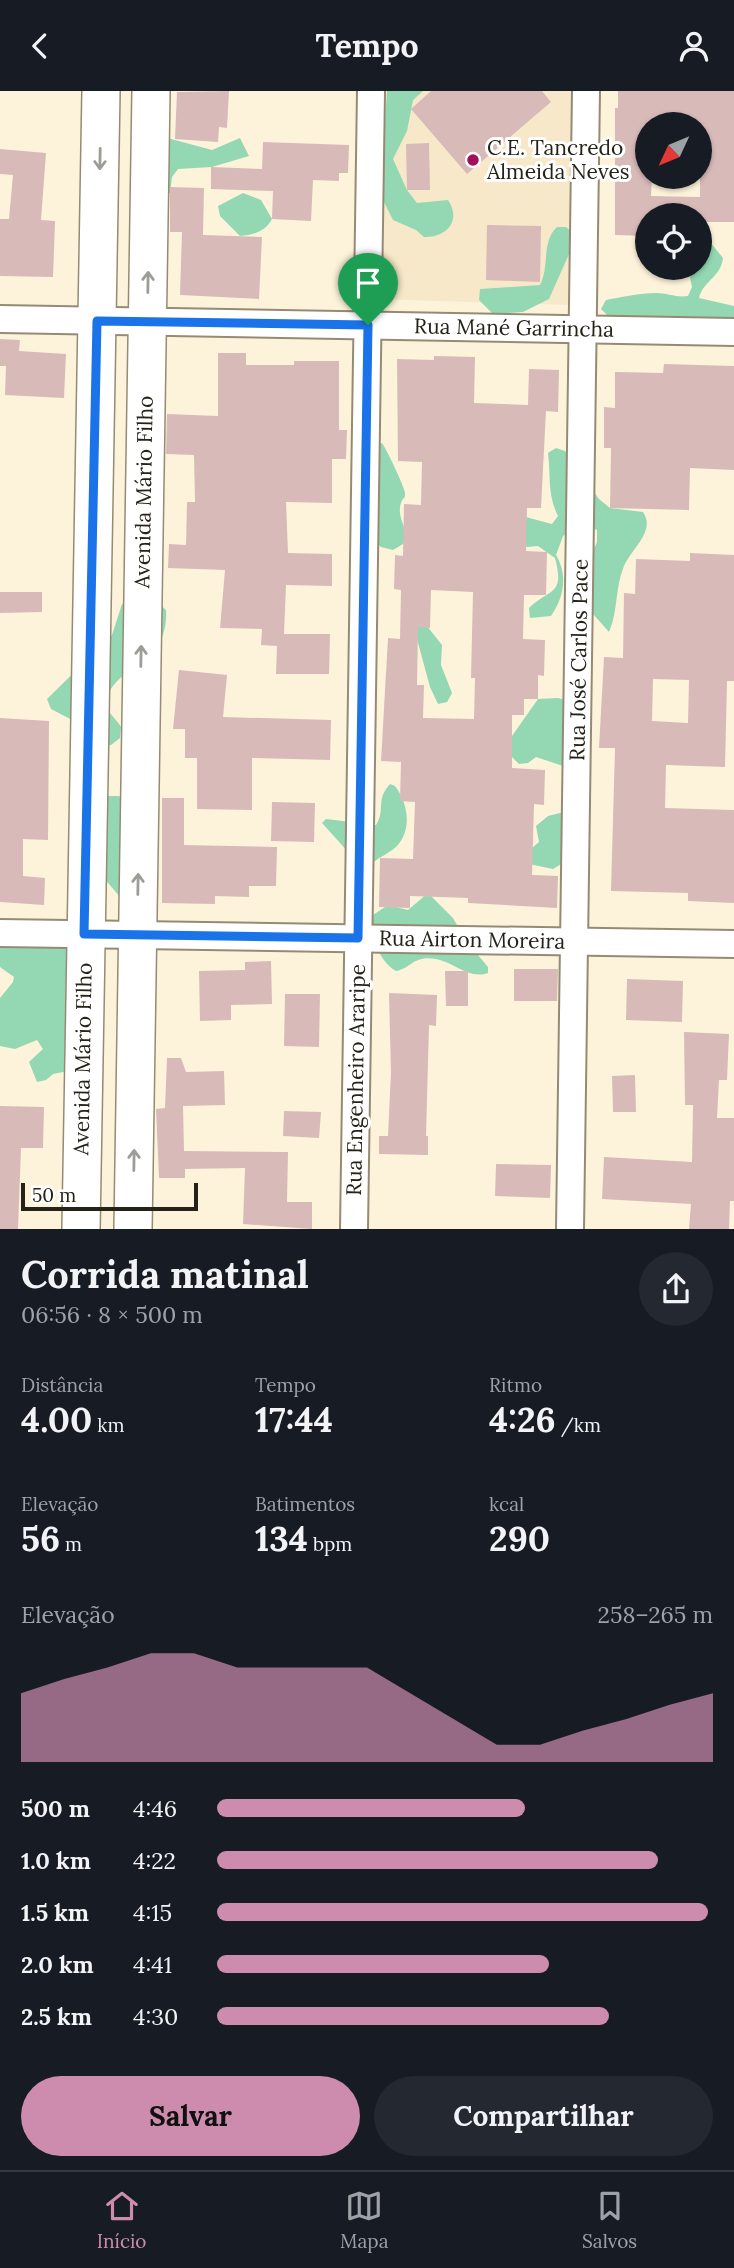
<!DOCTYPE html>
<html lang="pt">
<meta charset="utf-8">
<style>
:root{--surface:#171b24;--page:#242831;--text:#f1f3f6;--muted:#9ea1a6;--line:#363941;--accent:#cd8cae}
body{margin:0;font-family:Lora,serif;background:var(--page);color:var(--text);height:100vh;display:flex;flex-direction:column;font-size:26px;white-space:nowrap}
*{box-sizing:border-box;margin:0}
p{font-size:23px;color:var(--muted)}
.icon{flex:none;width:38px;height:38px;fill:none;stroke:currentColor;stroke-width:2;stroke-linecap:round;stroke-linejoin:round}
.map{position:relative;height:1138px;overflow:hidden}
.drawer{display:flex;flex-direction:column;background:var(--surface);flex:1}
.drawer>*{flex:none}
.needle{width:46px;rotate:226deg}
.controls{position:absolute;left:635px;top:21px;display:grid;gap:14px}
.controls a{display:grid;place-items:center;width:77px;height:77px;border-radius:50%;background:var(--surface);box-shadow:0 2px 5px #0004;font-size:35px}
.scale{position:absolute;left:21px;bottom:18px;width:177px;box-sizing:border-box;padding-left:7px;border:4px solid #252218;border-top:0;font-size:19px;line-height:24px;white-space:nowrap;color:#252218;-webkit-text-stroke:5px #fff;paint-order:stroke}
.pin{position:absolute;display:grid;place-items:center;width:60px;height:60px;color:#fff;margin:-72px -30px;border-radius:50% 50% 50% 0;rotate:-45deg;box-shadow:0 0 7px #0007}
.pin .icon{rotate:45deg}
.round{display:grid;place-items:center;flex:none;width:74px;height:74px;border-radius:37px;background:var(--page)}
.head{display:flex;align-items:center;justify-content:space-between;height:119px;padding:0 21px}
h1{font-size:38px;font-weight:700;line-height:52px}
.figures{display:grid;grid-template-columns:repeat(3,1fr);gap:10px;height:119px;padding:7px 21px}
.figures div{display:grid;align-content:center}
.figures b{font-size:35px;font-weight:700}
.figures small{font-size:19px;font-weight:400}
.figures p{font-size:19px}
.chart{height:196px;padding:14px 21px}
.chart p{display:flex;justify-content:space-between}
.chart svg{width:100%;height:126px;margin-top:7px;fill:var(--accent);opacity:.7}
.cta{display:flex;gap:14px;margin-top:auto;padding:14px 21px}
.cta a{flex:1;height:80px;border-radius:42px;background:var(--accent);color:#111;font-size:28px;font-weight:700;line-height:80px;text-align:center}
.cta a+a{background:var(--page);color:var(--text)}
ul{padding:0 21px;list-style:none;font-size:23px}
li{display:grid;grid-template-columns:112px 84px 1fr;align-items:center;height:52px}
li i{height:18px;border-radius:9px;background:var(--accent)}
header{display:flex;justify-content:space-between;align-items:center;height:91px;padding:0 21px;background:var(--surface);font-size:32px;font-weight:700}
.menu{display:flex;justify-content:space-around;align-items:center;height:98px;border-top:2px solid var(--line);background:var(--surface);font-size:19px;color:var(--muted)}
.menu a{display:grid;justify-items:center;gap:4px}
.menu .current{color:var(--accent)}
.map>svg:first-child{display:block}
.built{fill:#f6e8c8}
.forest{fill:#93d8b3}
.building{fill:#d8bab9;fill-rule:evenodd}
.lines{fill:none;stroke-linecap:round;stroke-linejoin:round}
.minor-casing{stroke:#958b74;stroke-width:30}
.secondary-casing{stroke:#958b74;stroke-width:40}
.minor{stroke:#fff;stroke-width:26}
.secondary{stroke:#fff;stroke-width:37}
.oneway{stroke:#9d9c97}
.route-casing{stroke:#fff;stroke-width:14}
.route{stroke:#1a73e8;stroke-width:9}
.poi-dot{fill:#a00f57;stroke:#fff;stroke-width:2.5}
.labels{text-anchor:middle;stroke-width:6;stroke-linejoin:round;paint-order:stroke}
.poi-label{font-size:21px;fill:#252218;stroke:#fff;text-anchor:start}
.street-label{font-size:21px;fill:#252218;stroke:#fff}
</style>
<header><svg class="icon" aria-label="back" viewBox="0 0 24 24"><path d="M15 5l-7 7 7 7"/></svg>Tempo<svg class="icon" aria-label="person" viewBox="0 0 24 24"><circle cx="12" cy="8" r="4"/><path d="M4 21q1-7 8-7t8 7"/></svg></header>
<div class="map">
<svg width="734" height="1138" viewBox="0 0 734 1138">
<rect width="100%" height="100%" fill="#fdf3da"/>
<path class="built" d="M 379,0 L 574,0 L 570,214 L 377,208 Z"/>
<g class="forest">
<path d="M 387,0 L 423,0 L 413,9 L 407,40 L 393,68 L 407,99 L 417,112 L 448,109 C 462,130 446,147 424,146 L 416,139 L 393,129 L 384,111 L 381,90 Z"/>
<path d="M 160,45 L 212,59 L 240,47 L 249,65 L 212,76 L 178,78 L 172,86 L 170,102 L 163,104 Z"/>
<path d="M 243,102 L 261,109 L 272,128 C 266,140 253,144 240,145 L 220,125 L 218,115 Z"/>
<path d="M 557,136 L 566,136 L 573,142 L 574,152 L 549,208 L 523,221 L 493,223 L 479,209 L 480,198 L 540,194 C 550,175 541,151 557,136 Z"/>
<path d="M 702,141 L 723,167 C 721,186 703,190 699,207 L 734,215 L 734,244 L 609,226 L 601,218 L 606,209 C 622,206 639,202 656,202 C 667,202 677,207 688,205 L 692,196 L 688,177 L 700,177 Z"/>
<path d="M 382,352 C 386,357 405,397 405,402 C 405,410 404,404 401,412 C 397,422 404,435 407,444 L 403,453 L 393,459 L 381,456 L 373,449 L 374,405 L 378,396 L 380,375 L 372,355 Z"/>
<path d="M 556,357 L 565,360 L 599,408 L 610,417 L 643,421 C 656,440 632,457 624,475 C 615,496 618,521 609,541 L 586,515 L 588,471 L 597,451 L 597,439 L 578,432 L 563,445 L 556,464 C 568,484 564,506 551,525 L 530,527 L 529,517 C 550,497 565,505 555,467 L 538,455 L 527,456 L 518,450 L 518,424 L 552,433 L 558,425 C 547,403 551,386 548,362 Z"/>
<path d="M 151,505 L 166,519 C 167,532 164,545 157,556 C 147,570 98,593 108,618 C 110,624 118,630 121,636 L 120,647 L 111,654 L 100,654 L 78,632 L 51,618 L 47,608 L 112,544 L 122,513 Z"/>
<path d="M 423,530 L 442,554 L 441,574 L 452,602 L 447,611 L 438,613 L 430,596 L 414,537 Z"/>
<path d="M 558,607 L 570,610 L 566,676 L 536,666 L 528,672 L 519,673 L 512,666 L 512,645 L 538,608 Z"/>
<path d="M 390,693 L 395,695 C 408,712 413,739 396,756 C 388,763 377,767 369,775 L 359,773 L 322,732 L 326,728 L 376,734 C 386,719 375,709 390,693 Z"/>
<path d="M 109,705 L 119,705 L 126,712 L 120,806 L 104,787 L 95,709 Z"/>
<path d="M 564,721 L 563,772 L 553,778 L 529,773 L 524,764 L 539,751 L 536,735 L 548,725 Z"/>
<path d="M 428,802 L 453,827 L 466,850 L 488,876 L 488,882 C 469,889 454,871 436,868 C 413,864 412,877 396,880 C 377,869 371,843 373,824 L 388,814 L 408,819 Z"/>
<path d="M 0,848 L 70,853 L 68,980 L 53,983 L 46,989 L 37,991 L 29,971 L 43,958 L 37,949 L 15,958 L 0,955 L 0,907 L 13,891 L 14,886 L 0,876 Z"/>
</g>
<g class="building">
<path d="M 229,0 L 227,37 L 219,36 L 218,51 L 175,48 L 177,1 Z"/>
<path d="M 431,0 L 542,0 L 551,11 L 467,83 L 411,18 Z"/>
<path d="M 618,0 L 734,0 L 734,131 L 700,131 L 700,124 L 648,124 L 648,145 L 615,144 L 615,17 L 618,17 ZM 648,33 L 700,33 L 700,106 L 651,105 L 652,86 L 648,86 Z"/>
<path d="M 263,51 L 349,54 L 348,82 L 339,82 L 339,90 L 313,89 L 311,130 L 272,128 L 273,100 L 211,98 L 211,76 L 262,78 Z"/>
<path d="M 429,52 L 430,99 L 407,99 L 406,53 Z"/>
<path d="M 0,58 L 46,62 L 41,129 L 55,130 L 53,186 L 0,185 L 0,128 L 9,128 L 13,84 L 0,83 Z"/>
<path d="M 170,96 L 204,97 L 203,144 L 262,146 L 259,208 L 180,204 L 182,141 L 170,141 Z"/>
<path d="M 487,134 L 541,135 L 540,191 L 486,189 Z"/>
<path d="M 0,248 L 20,249 L 19,260 L 66,263 L 64,307 L 5,304 L 6,275 L 0,275 Z"/>
<path d="M 218,262 L 246,262 L 246,274 L 294,274 L 294,270 L 339,270 L 339,339 L 347,339 L 346,368 L 332,368 L 332,412 L 286,411 L 288,462 L 332,463 L 332,495 L 286,494 L 284,543 L 330,543 L 329,583 L 276,583 L 277,555 L 261,554 L 262,538 L 220,537 L 225,479 L 168,477 L 169,453 L 186,454 L 187,411 L 195,411 L 194,364 L 166,363 L 167,323 L 218,325 Z"/>
<path d="M 434,265 L 475,266 L 474,312 L 528,314 L 529,278 L 559,279 L 558,321 L 546,320 L 541,417 L 527,417 L 526,460 L 547,461 L 546,504 L 524,504 L 523,548 L 545,549 L 544,585 L 538,584 L 538,608 L 524,608 L 524,624 L 512,624 L 512,677 L 545,679 L 544,714 L 534,713 L 532,784 L 558,785 L 557,817 L 468,812 L 468,807 L 410,805 L 410,817 L 379,816 L 380,767 L 413,768 L 415,711 L 400,710 L 401,671 L 381,670 L 388,547 L 400,548 L 401,499 L 394,498 L 395,464 L 403,465 L 404,413 L 421,414 L 422,371 L 398,370 L 397,268 L 434,269 ZM 431,499 L 473,501 L 471,587 L 475,587 L 474,628 L 423,627 L 424,594 L 417,594 L 418,536 L 430,537 Z"/>
<path d="M 664,273 L 734,275 L 734,379 L 690,377 L 689,419 L 610,417 L 611,357 L 604,357 L 604,316 L 615,317 L 615,281 L 663,282 Z"/>
<path d="M 690,462 L 734,464 L 734,590 L 727,590 L 725,676 L 666,674 L 665,717 L 734,719 L 734,812 L 688,810 L 688,802 L 611,800 L 615,657 L 599,657 L 604,566 L 623,567 L 624,502 L 635,503 L 636,468 L 690,470 ZM 653,588 L 689,589 L 688,632 L 652,630 Z"/>
<path d="M 0,501 L 42,501 L 42,521 L 0,522 Z"/>
<path d="M 179,579 L 227,584 L 223,626 L 331,629 L 330,669 L 252,667 L 252,719 L 197,718 L 197,667 L 185,667 L 185,638 L 173,638 Z"/>
<path d="M 0,627 L 49,630 L 48,749 L 23,748 L 23,785 L 45,787 L 44,814 L 0,811 Z"/>
<path d="M 162,707 L 184,707 L 184,754 L 277,756 L 276,795 L 249,795 L 249,806 L 215,805 L 215,813 L 162,812 Z"/>
<path d="M 272,711 L 315,712 L 314,751 L 271,750 Z"/>
<path d="M 271,870 L 272,913 L 231,914 L 231,929 L 200,930 L 199,880 L 245,879 L 245,871 Z"/>
<path d="M 514,878 L 558,878 L 557,910 L 514,910 Z"/>
<path d="M 445,880 L 468,880 L 468,915 L 446,915 Z"/>
<path d="M 627,888 L 683,890 L 682,931 L 626,929 Z"/>
<path d="M 389,902 L 437,904 L 436,935 L 429,934 L 426,1045 L 428,1045 L 428,1064 L 379,1063 L 379,1045 L 388,1045 L 391,981 Z"/>
<path d="M 285,903 L 320,903 L 319,956 L 284,955 Z"/>
<path d="M 684,941 L 729,943 L 727,989 L 719,989 L 717,1027 L 734,1027 L 734,1110 L 730,1110 L 729,1138 L 689,1138 L 691,1113 L 602,1108 L 604,1066 L 692,1071 L 693,1014 L 685,1014 Z"/>
<path d="M 167,967 L 181,967 L 186,981 L 224,980 L 225,1014 L 183,1015 L 184,1060 L 288,1061 L 287,1111 L 312,1111 L 312,1138 L 243,1133 L 245,1077 L 185,1078 L 185,1087 L 159,1087 L 156,1018 L 165,1017 Z"/>
<path d="M 635,984 L 636,1021 L 613,1021 L 612,985 Z"/>
<path d="M 0,1015 L 44,1016 L 43,1057 L 21,1057 L 18,1138 L 0,1138 Z"/>
<path d="M 284,1020 L 321,1021 L 319,1047 L 283,1045 Z"/>
<path d="M 496,1073 L 551,1074 L 550,1107 L 495,1105 Z"/>
</g>
<g class="lines">
<g class="minor-casing">
<g id="minor">
<path d="M 0,228 L 734,241"/>
<path d="M 0,842 L 734,853"/>
<path d="M 354,1138 L 371,0"/>
<path d="M 570,1138 L 586,0"/>
</g>
</g>
<g class="secondary-casing">
<g id="secondary">
<path d="M 81,1138 L 101,0"/>
<path d="M 133,1138 L 151,0"/>
</g>
</g>
<use href="#minor" class="minor"/>
<use href="#secondary" class="secondary"/>
</g>
<defs><path id="oneway-shaft" d="M-6 0H5M1.5-3L5.5 0L1.5 3" fill="none" stroke-width="1.6" stroke-linecap="round" stroke-linejoin="round" transform="scale(1.75)"/></defs>
<g class="oneway">
<use href="#oneway-shaft" transform="translate(100 68) rotate(91)"/>
<use href="#oneway-shaft" transform="translate(148 191) rotate(-89)"/>
<use href="#oneway-shaft" transform="translate(141 565) rotate(-89)"/>
<use href="#oneway-shaft" transform="translate(138 793) rotate(-89)"/>
<use href="#oneway-shaft" transform="translate(134 1069) rotate(-89)"/>
</g>
<g class="lines">
<g class="route-casing">
<path id="route" d="M 97,230 L 368,234 L 358,847 L 84,843 Z"/>
</g>
<use href="#route" class="route"/>
</g>
<circle class="poi-dot" cx="473" cy="69" r="7"/>
<g class="labels">
<g class="poi-label">
<text x="487" y="64">C.E. Tancredo<tspan x="487" dy="24">Almeida Neves</tspan></text>
</g>
<g class="street-label">
<text transform="translate(514 237) rotate(1)" y="7">Rua Mané Garrincha</text>
<text transform="translate(144 401) rotate(-89)" y="7">Avenida Mário Filho</text>
<text transform="translate(579 569) rotate(-89)" y="7">Rua José Carlos Pace</text>
<text transform="translate(472 849) rotate(1)" y="7">Rua Airton Moreira</text>
<text transform="translate(83 968) rotate(-89)" y="7">Avenida Mário Filho</text>
<text transform="translate(356 989) rotate(-89)" y="7">Rua Engenheiro Araripe</text>
</g>
</g>
</svg>
<div class="controls">
<a><svg class="needle" viewBox="-14 -14 28 28"><path d="M0-13l5 13h-10z" fill="#e53935"/><path d="M0 13l5-13h-10z" fill="#9ea1a6"/></svg></a>
<a><svg class="icon" aria-label="locate" viewBox="0 0 24 24"><circle cx="12" cy="12" r="6"/><path d="M12 2v4M12 18v4M2 12h4M18 12h4"/></svg></a>
</div>
<div class="scale">50 m</div>
<div class="pin" style="left:368px;top:234px;background:#1e9e55"><svg class="icon" aria-label="arrive" viewBox="0 0 24 24"><path d="M6 21V4h12l-3 4 3 4H6"/></svg></div>
</div>
<section class="drawer">
<div class="head"><div><h1>Corrida matinal</h1><p>06:56 · 8 × 500 m</p></div><a class="round"><svg class="icon" aria-label="share" viewBox="0 0 24 24"><path d="M12 15V3M7 8l5-5 5 5M5 13v7h14v-7"/></svg></a></div>
<div class="figures">
<div><p>Distância</p><b>4.00<small> km</small></b></div>
<div><p>Tempo</p><b>17:44</b></div>
<div><p>Ritmo</p><b>4:26<small> /km</small></b></div>
</div>
<div class="figures">
<div><p>Elevação</p><b>56<small> m</small></b></div>
<div><p>Batimentos</p><b>134<small> bpm</small></b></div>
<div><p>kcal</p><b>290</b></div>
</div>
<div class="chart"><p><span>Elevação</span>258–265 m</p>
<svg viewBox="0 0 160 44" preserveAspectRatio="none"><path d="M0 44V20L10 15L20 11L30 6L40 6L50 11L60 11L70 11L80 11L90 20L100 29L110 38L120 38L130 33L140 29L150 24L160 20V44z"/></svg>
</div>
<ul>
<li><b>500 m</b>4:46<i style="width:62%"></i></li>
<li><b>1.0 km</b>4:22<i style="width:89%"></i></li>
<li><b>1.5 km</b>4:15<i style="width:99%"></i></li>
<li><b>2.0 km</b>4:41<i style="width:67%"></i></li>
<li><b>2.5 km</b>4:30<i style="width:79%"></i></li>
</ul>
<div class="cta"><a>Salvar</a><a>Compartilhar</a></div>
</section>
<nav class="menu">
<a class="current"><svg class="icon" aria-label="home" viewBox="0 0 24 24"><path d="M3 11l9-7 9 7M6 9v11h12V9"/></svg>Início</a>
<a><svg class="icon" aria-label="map" viewBox="0 0 24 24"><path d="M3 6l6-2 6 2 6-2v14l-6 2-6-2-6 2zM9 4v14M15 6v14"/></svg>Mapa</a>
<a><svg class="icon" aria-label="saved" viewBox="0 0 24 24"><path d="M7 4h10v16l-5-4-5 4z"/></svg>Salvos</a>
</nav>
